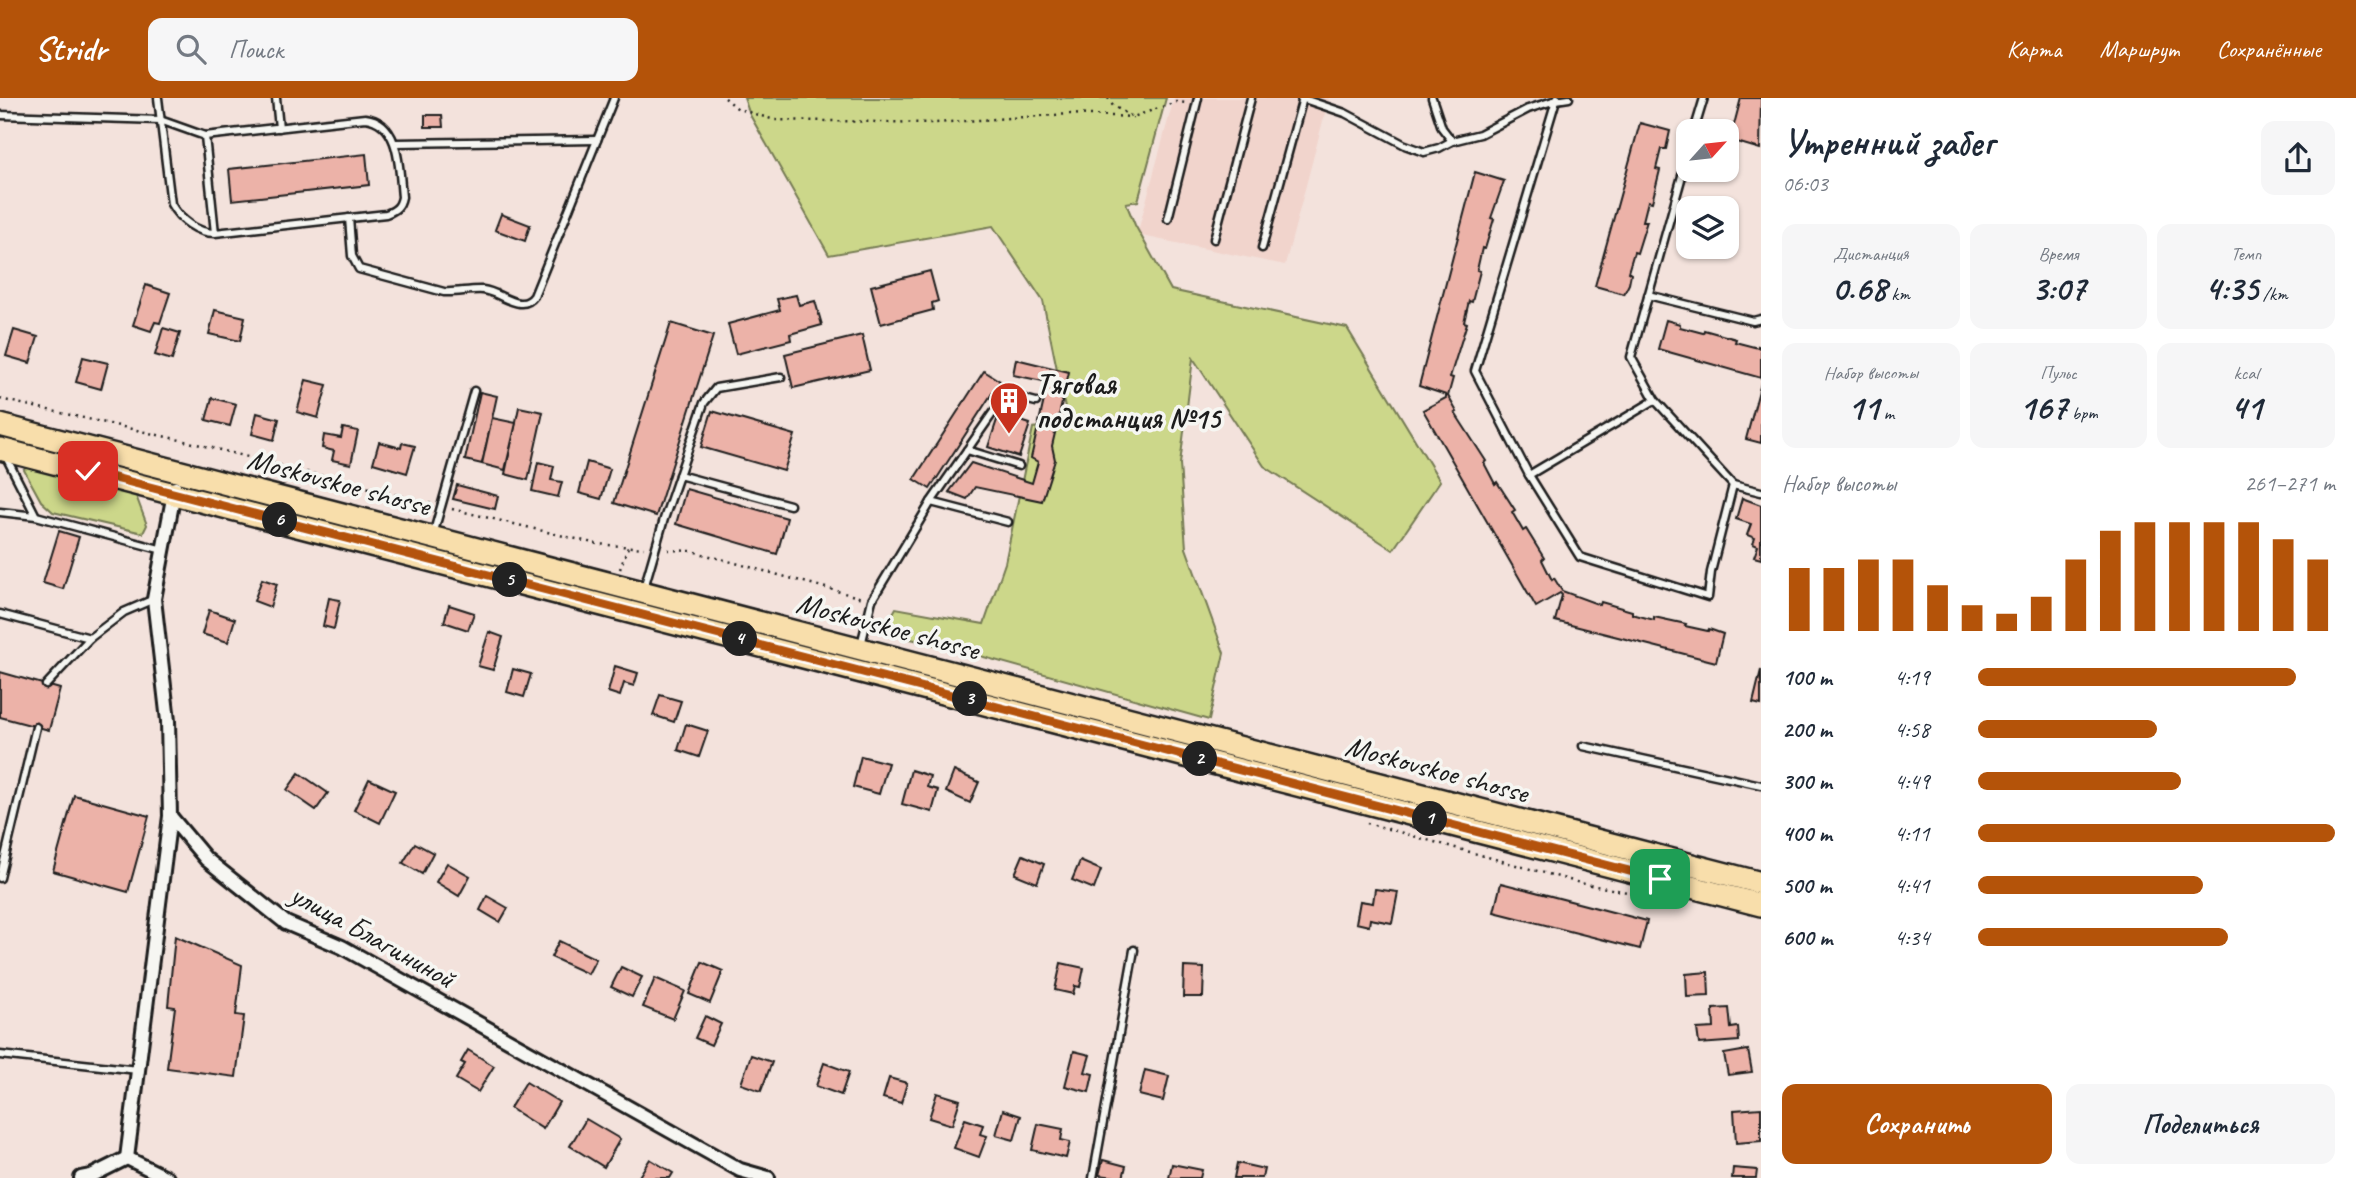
<!DOCTYPE html>
<html lang="ru">
<meta charset="utf-8">
<style>
:root{--surface:#fff;--page:#f6f6f7;--text:#1f2937;--muted:#747a83;--accent:#b45309}
body{margin:0;font-family:Caveat,sans-serif;background:var(--page);color:var(--text);height:100vh;display:flex;flex-direction:column;font-size:26px;white-space:nowrap}
*{box-sizing:border-box;margin:0}
p{font-size:23px;color:var(--muted)}
.icon{flex:none;width:38px;height:38px;fill:none;stroke:currentColor;stroke-width:2;stroke-linecap:round;stroke-linejoin:round}
.map{position:relative;flex:1;overflow:hidden}
.panel{display:flex;flex-direction:column;background:var(--surface);width:595px}
.panel>*{flex:none}
.needle{width:46px;rotate:63deg}
.controls{position:absolute;left:1676px;top:21px;display:grid;gap:14px}
.controls a{display:grid;place-items:center;width:63px;height:63px;border-radius:14px;background:var(--surface);box-shadow:0 2px 5px #0004;font-size:35px}
.pin{position:absolute;display:grid;place-items:center;width:60px;height:60px;color:#fff;margin:-30px;border-radius:14px;box-shadow:0 4px 10px #0006}
.km{position:absolute;width:35px;height:35px;margin:-18px;border-radius:50%;background:#222;color:#fff;font-size:19px;line-height:35px;text-align:center}
.round{display:grid;place-items:center;flex:none;width:74px;height:74px;border-radius:14px;background:var(--page)}
.summary{display:flex;align-items:center;justify-content:space-between;height:119px;padding:0 21px}
h1{font-size:38px;font-weight:600;line-height:52px}
.stats{display:grid;grid-template-columns:repeat(3,1fr);gap:10px;height:119px;padding:7px 21px}
.stats div{display:grid;align-content:center;border-radius:14px;background:var(--page);text-align:center}
.stats b{font-size:35px;font-weight:600}
.stats small{font-size:19px;font-weight:400}
.stats p{font-size:19px}
.chart{height:196px;padding:14px 21px}
.chart p{display:flex;justify-content:space-between}
.chart svg{width:100%;height:126px;margin-top:7px;stroke:var(--accent);stroke-width:6}
.cta{display:flex;gap:14px;margin-top:auto;padding:14px 21px}
.cta a{flex:1;height:80px;border-radius:14px;background:var(--accent);color:#fff;font-size:28px;font-weight:600;line-height:80px;text-align:center}
.cta a+a{background:var(--page);color:var(--text)}
ul{padding:0 21px;list-style:none;font-size:23px}
li{display:grid;grid-template-columns:112px 84px 1fr;align-items:center;height:52px}
li i{height:18px;border-radius:9px;background:var(--accent)}
header{display:flex;align-items:center;gap:42px;box-sizing:border-box;height:98px;padding:0 35px;background:var(--accent);color:#fff}
header strong{font-size:33px}
nav{display:flex;gap:38px;margin-inline-start:auto;font-size:24px}
.search{width:490px;height:63px;background:var(--page);display:flex;align-items:center;gap:18px;box-sizing:border-box;padding:0 24px;border-radius:14px;color:var(--muted);font-size:26px}
main{display:flex;flex:1;min-height:0}
.map>svg:first-child{display:block}
.built{fill:#f1d4cc}
.green{fill:#ccd78a;stroke:#747a53;stroke-width:2}
.building{fill:#ecb2a8;stroke:#1c1c1c;stroke-width:2}
.lines{fill:none;stroke-linecap:round;stroke-linejoin:round}
.lane-casing{stroke:#1c1c1c;stroke-width:11}
.street-casing{stroke:#1c1c1c;stroke-width:18}
.primary-casing{stroke:#1c1c1c;stroke-width:26}
.path{stroke:#1c1c1c;stroke-width:2.5;stroke-dasharray:2 5;stroke-linecap:butt}
.lane{stroke:#f6f6f2;stroke-width:6}
.street{stroke:#f6f6f2;stroke-width:12}
.primary{stroke:#f8deab;stroke-width:21}
.route-casing{stroke:#fff;stroke-width:14}
.route{stroke:#b45309;stroke-width:9}
.labels{text-anchor:middle;stroke-width:7;stroke-linejoin:round;paint-order:stroke}
.poi-label{font-size:30px;font-weight:bold;fill:#1c1c1c;stroke:#f6f6f2;text-anchor:start}
.street-label{font-size:30px;fill:#1c1c1c;stroke:#f6f6f2}
</style>
<header>
<strong>Stridr</strong>
<div class="search"><svg class="icon" aria-label="search" viewBox="0 0 24 24"><circle cx="10" cy="10" r="6"/><path d="M15 15l6 6"/></svg>Поиск</div>
<nav><a>Карта</a><a>Маршрут</a><a>Сохранённые</a></nav>
</header>
<main>
<div class="map">
<svg width="1761" height="1080" viewBox="0 0 1761 1080">
<rect width="100%" height="100%" fill="#f3e2dc"/>
<filter id="ink" filterUnits="userSpaceOnUse"><feTurbulence type="fractalNoise" baseFrequency=".0143" numOctaves="2"/><feDisplacementMap in="SourceGraphic" scale="14" xChannelSelector="R" yChannelSelector="G"/><feConvolveMatrix kernelMatrix="1 2 1 2 8 2 1 2 1" color-interpolation-filters="sRGB"/></filter>
<g filter="url(#ink)">
<path class="built" d="M 1174,0 L 1329,0 L 1285,167 L 1137,137 Z"/>
<g class="green">
<path d="M 744,0 L 1166,0 L 1138,103 L 1126,105 L 1135,127 L 1171,192 L 1347,230 L 1440,383 L 1393,452 L 1264,368 L 1193,260 L 1180,366 L 1186,450 L 1224,555 L 1209,622 L 973,556 L 882,534 L 896,510 L 984,526 L 1005,465 L 1033,330 L 1068,325 L 1043,203 L 993,128 L 829,157 L 750,17 Z"/>
<path d="M 27,366 L 135,395 L 147,427 L 143,435 L 53,414 L 41,403 L 24,372 Z"/>
</g>
<g class="building">
<path d="M 1741,0 L 1761,0 L 1760,51 L 1730,42 Z"/>
<path d="M 425,17 L 442,17 L 443,29 L 425,29 Z"/>
<path d="M 1640,25 L 1670,33 L 1666,51 L 1661,51 L 1656,71 L 1660,72 L 1652,104 L 1648,103 L 1643,123 L 1647,123 L 1637,155 L 1634,154 L 1628,174 L 1631,176 L 1629,186 L 1624,196 L 1595,188 Z"/>
<path d="M 366,56 L 369,87 L 232,102 L 229,71 Z"/>
<path d="M 1475,74 L 1504,83 L 1491,120 L 1494,121 L 1485,151 L 1482,150 L 1477,172 L 1480,173 L 1472,204 L 1469,203 L 1464,224 L 1467,225 L 1450,279 L 1453,280 L 1448,298 L 1457,314 L 1455,315 L 1486,363 L 1484,365 L 1495,386 L 1497,384 L 1515,412 L 1512,414 L 1523,433 L 1526,431 L 1544,460 L 1542,462 L 1552,482 L 1554,480 L 1562,493 L 1600,507 L 1601,504 L 1632,513 L 1632,516 L 1654,522 L 1654,519 L 1686,526 L 1685,528 L 1708,533 L 1709,531 L 1723,536 L 1716,564 L 1555,523 L 1562,497 L 1560,495 L 1536,509 L 1423,312 L 1446,300 L 1446,297 L 1419,288 Z"/>
<path d="M 501,116 L 530,127 L 525,143 L 495,132 Z"/>
<path d="M 930,173 L 938,203 L 932,205 L 933,212 L 881,226 L 871,188 Z"/>
<path d="M 146,187 L 170,195 L 160,225 L 155,224 L 151,233 L 133,227 Z"/>
<path d="M 796,197 L 799,207 L 815,203 L 822,227 L 790,236 L 791,242 L 736,256 L 728,226 L 780,212 L 777,201 Z"/>
<path d="M 215,212 L 245,219 L 240,243 L 209,236 Z"/>
<path d="M 1666,222 L 1680,226 L 1680,229 L 1703,235 L 1704,232 L 1736,241 L 1735,244 L 1758,250 L 1758,248 L 1761,249 L 1761,280 L 1658,251 Z"/>
<path d="M 671,225 L 713,238 L 656,418 L 614,405 Z"/>
<path d="M 163,230 L 180,235 L 172,262 L 155,257 Z"/>
<path d="M 14,232 L 38,239 L 30,265 L 6,258 Z"/>
<path d="M 862,237 L 870,272 L 793,290 L 785,256 Z"/>
<path d="M 83,259 L 108,265 L 101,291 L 76,284 Z"/>
<path d="M 1016,261 L 1069,274 L 1052,348 L 1055,362 L 1042,403 L 975,389 L 967,401 L 949,394 L 971,365 L 1032,385 L 1038,364 L 1031,360 L 1048,284 L 1013,277 Z"/>
<path d="M 984,273 L 1000,283 L 930,391 L 914,381 Z"/>
<path d="M 306,282 L 327,287 L 318,320 L 297,314 Z"/>
<path d="M 1761,285 L 1761,345 L 1746,341 Z"/>
<path d="M 480,294 L 497,298 L 482,366 L 465,362 Z"/>
<path d="M 212,300 L 236,306 L 230,328 L 206,322 Z"/>
<path d="M 519,309 L 543,314 L 528,382 L 505,376 Z"/>
<path d="M 712,313 L 795,337 L 784,373 L 701,349 Z"/>
<path d="M 257,315 L 279,321 L 274,342 L 252,336 Z"/>
<path d="M 999,316 L 1030,326 L 1019,359 L 988,349 Z"/>
<path d="M 492,320 L 516,325 L 505,372 L 482,366 Z"/>
<path d="M 343,330 L 358,333 L 351,366 L 332,362 L 334,353 L 322,350 L 324,337 L 341,340 Z"/>
<path d="M 379,344 L 401,350 L 402,345 L 415,348 L 407,375 L 373,365 Z"/>
<path d="M 538,364 L 554,368 L 551,382 L 562,384 L 558,399 L 532,393 Z"/>
<path d="M 587,364 L 610,371 L 601,401 L 579,395 Z"/>
<path d="M 457,387 L 498,398 L 495,411 L 453,401 Z"/>
<path d="M 686,391 L 787,420 L 777,456 L 676,426 Z"/>
<path d="M 1742,400 L 1761,407 L 1761,461 L 1754,459 L 1758,448 L 1753,446 L 1755,440 L 1747,437 L 1751,426 L 1736,421 Z"/>
<path d="M 59,433 L 79,439 L 63,491 L 43,485 Z"/>
<path d="M 262,481 L 277,486 L 270,509 L 254,503 Z"/>
<path d="M 329,500 L 340,502 L 334,531 L 323,528 Z"/>
<path d="M 449,507 L 474,515 L 468,532 L 444,524 Z"/>
<path d="M 209,512 L 235,521 L 228,544 L 202,536 Z"/>
<path d="M 489,534 L 503,539 L 493,572 L 478,568 Z"/>
<path d="M 615,568 L 638,575 L 634,588 L 624,585 L 620,598 L 608,594 Z"/>
<path d="M 513,571 L 531,576 L 524,599 L 507,594 Z"/>
<path d="M 1761,572 L 1761,607 L 1753,605 Z"/>
<path d="M 0,574 L 60,591 L 49,632 L 0,619 Z"/>
<path d="M 660,597 L 681,603 L 674,624 L 653,617 Z"/>
<path d="M 686,626 L 708,633 L 699,659 L 678,652 Z"/>
<path d="M 861,658 L 888,665 L 879,696 L 853,689 Z"/>
<path d="M 911,672 L 930,678 L 927,689 L 938,692 L 932,714 L 902,706 Z"/>
<path d="M 954,673 L 979,684 L 970,705 L 946,694 Z"/>
<path d="M 299,675 L 328,695 L 316,712 L 287,692 Z"/>
<path d="M 369,681 L 395,693 L 380,725 L 354,712 Z"/>
<path d="M 74,697 L 149,718 L 128,794 L 53,773 Z"/>
<path d="M 415,745 L 433,755 L 422,776 L 403,765 Z"/>
<path d="M 1023,757 L 1044,766 L 1037,785 L 1015,776 Z"/>
<path d="M 1080,763 L 1101,772 L 1094,791 L 1072,782 Z"/>
<path d="M 447,765 L 470,778 L 459,798 L 436,784 Z"/>
<path d="M 1501,785 L 1647,823 L 1640,851 L 1494,814 Z"/>
<path d="M 1375,791 L 1398,794 L 1392,825 L 1370,821 L 1369,828 L 1356,825 L 1360,803 L 1373,805 Z"/>
<path d="M 487,798 L 508,810 L 500,824 L 480,812 Z"/>
<path d="M 175,838 L 242,867 L 236,917 L 244,918 L 236,979 L 167,970 L 175,909 L 168,908 Z"/>
<path d="M 559,843 L 596,861 L 588,876 L 551,859 Z"/>
<path d="M 702,864 L 723,873 L 710,905 L 689,896 Z"/>
<path d="M 1061,865 L 1084,870 L 1080,889 L 1075,888 L 1073,896 L 1055,892 Z"/>
<path d="M 621,869 L 642,879 L 632,899 L 611,889 Z"/>
<path d="M 1184,869 L 1204,870 L 1203,899 L 1183,899 Z"/>
<path d="M 1708,874 L 1709,898 L 1687,899 L 1686,876 Z"/>
<path d="M 655,880 L 685,893 L 673,921 L 643,909 Z"/>
<path d="M 1729,910 L 1731,930 L 1738,929 L 1739,943 L 1699,946 L 1697,931 L 1714,930 L 1713,911 Z"/>
<path d="M 705,918 L 721,926 L 711,947 L 695,940 Z"/>
<path d="M 468,952 L 494,968 L 478,994 L 456,981 L 465,966 L 461,964 Z"/>
<path d="M 1748,952 L 1752,974 L 1728,977 L 1724,956 Z"/>
<path d="M 1074,953 L 1090,957 L 1085,974 L 1093,976 L 1089,994 L 1065,988 Z"/>
<path d="M 751,957 L 772,964 L 761,993 L 741,986 Z"/>
<path d="M 824,965 L 849,974 L 841,997 L 816,988 Z"/>
<path d="M 1145,972 L 1169,978 L 1163,1003 L 1139,997 Z"/>
<path d="M 889,980 L 907,985 L 901,1005 L 883,1000 Z"/>
<path d="M 526,984 L 559,1004 L 543,1031 L 510,1010 Z"/>
<path d="M 937,995 L 960,1002 L 952,1027 L 929,1020 Z"/>
<path d="M 1761,1010 L 1761,1043 L 1736,1045 L 1734,1012 Z"/>
<path d="M 1003,1012 L 1021,1018 L 1014,1042 L 996,1037 Z"/>
<path d="M 586,1021 L 620,1041 L 604,1069 L 570,1048 Z"/>
<path d="M 965,1021 L 983,1027 L 980,1036 L 987,1038 L 979,1059 L 954,1050 Z"/>
<path d="M 1038,1026 L 1063,1031 L 1061,1042 L 1070,1044 L 1066,1060 L 1032,1052 Z"/>
<path d="M 650,1061 L 673,1075 L 670,1080 L 638,1080 Z"/>
<path d="M 1103,1062 L 1126,1068 L 1123,1080 L 1099,1077 Z"/>
<path d="M 1237,1065 L 1264,1071 L 1262,1080 L 1234,1080 Z"/>
<path d="M 1172,1066 L 1202,1072 L 1200,1080 L 1169,1080 Z"/>
<path d="M 1733,1070 L 1757,1072 L 1756,1080 L 1732,1080 Z"/>
</g>
<g class="lines">
<g class="lane-casing">
<g id="lane">
<path d="M 158,0 L 171,106 C 180,122 197,135 215,135 L 386,116 C 396,112 400,109 402,99 C 399,72 401,24 365,20 L 205,38 L 215,135"/>
<path d="M 276,0 L 279,30"/>
<path d="M 1301,0 L 1345,15 L 1405,47 L 1424,54 L 1439,50 L 1452,43"/>
<path d="M 1432,0 L 1442,30 L 1452,43 L 1480,36 L 1528,11 L 1556,2"/>
<path d="M 1557,0 L 1556,2 L 1569,0"/>
<path d="M 1556,2 L 1475,273 L 1529,377 L 1580,459 L 1708,499 L 1711,474 L 1733,387 L 1761,394"/>
<path d="M 0,17 L 160,22 L 205,38"/>
<path d="M 1694,33 L 1704,0"/>
<path d="M 396,45 L 597,42"/>
<path d="M 1689,53 L 1631,259 L 1655,302 L 1733,387"/>
<path d="M 349,120 L 352,158 L 359,171 L 444,194 C 457,195 470,191 483,192 C 501,194 521,216 534,198 L 614,0"/>
<path d="M 1168,121 L 1198,0"/>
<path d="M 1214,141 L 1251,0"/>
<path d="M 1262,150 L 1303,0"/>
<path d="M 1648,197 L 1753,223 L 1761,221"/>
<path d="M 967,352 L 1019,368"/>
<path d="M 5,357 L 36,418"/>
<path d="M 679,377 L 790,407"/>
<path d="M 1529,377 L 1655,302"/>
<path d="M 931,404 L 1008,424"/>
<path d="M 0,414 L 36,418 L 163,452"/>
<path d="M 433,437 L 474,293"/>
<path d="M 644,490 L 664,421 L 704,305 L 716,290 L 781,279"/>
<path d="M 0,516 L 90,540"/>
<path d="M 861,547 L 872,502 L 931,404 L 1006,296 L 1036,304"/>
<path d="M 46,587 L 90,540 L 124,514 L 154,501"/>
<path d="M 1583,648 L 1761,687"/>
<path d="M 0,780 L 36,629"/>
<path d="M 0,957 L 138,972"/>
<path d="M 1093,1080 L 1134,852"/>
</g>
</g>
<g class="street-casing">
<g id="street">
<path d="M 170,718 L 206,761 L 286,825 L 342,849 L 740,1072 L 768,1080"/>
<path d="M 127,1060 L 170,718 L 168,623 L 154,501 L 175,390"/>
<path d="M 127,1060 L 167,1080"/>
<path d="M 81,1080 L 91,1078 L 127,1060"/>
</g>
</g>
<g class="primary-casing">
<g id="primary">
<path d="M 0,327 L 1761,785"/>
<path d="M 0,351 L 1761,807"/>
</g>
</g>
<g class="path">
<path d="M 725,0 L 738,11 L 775,22 L 935,25 L 1070,16 L 1133,19"/>
<path d="M 1108,0 L 1113,8 L 1133,19 L 1176,4 L 1186,5"/>
<path d="M 0,301 L 189,344 L 432,406"/>
<path d="M 452,411 L 597,446 L 644,450"/>
<path d="M 668,452 L 692,453 L 862,500"/>
<path d="M 620,471 L 628,449"/>
<path d="M 1367,725 L 1580,785 L 1648,798"/>
</g>
<use href="#lane" class="lane"/>
<use href="#street" class="street"/>
<use href="#primary" class="primary"/>
</g>
</g>
<g class="lines" filter="url(#ink)">
<g class="route-casing">
<path id="route" d="M 88,373 L 1660,781"/>
</g>
<use href="#route" class="route"/>
</g>
<defs>
<g id="building-pin" transform="scale(2.0125)"><path d="M0 17L-7.5 6A9.5 9.5 0 1 1 7.5 6Z" fill="#c8321e" stroke="#f6f6f2"/><path d="M-4-6H4V6H1V3H-1V6H-4ZM-2.5-4.3h1.7v1.8h-1.7ZM.8-4.3h1.7v1.8H.8ZM-2.5-1h1.7V.8h-1.7ZM.8-1h1.7V.8H.8Z" fill="#fff"/></g>
</defs>
<g fill-rule="evenodd">
<use href="#building-pin" x="1009" y="303"/>
</g>
<g class="labels">
<g class="poi-label">
<text x="1036" y="296">Тяговая<tspan x="1036" dy="34">подстанция №15</tspan></text>
</g>
<g class="street-label">
<text transform="translate(339 384) rotate(15)" y="10">Moskovskoe shosse</text>
<text transform="translate(888 528) rotate(15)" y="10">Moskovskoe shosse</text>
<text transform="translate(1437 671) rotate(15)" y="10">Moskovskoe shosse</text>
<text transform="translate(373 838) rotate(29)" y="10">улица Благининой</text>
</g>
</g>
</svg>
<div class="controls">
<a><svg class="needle" viewBox="-14 -14 28 28"><path d="M0-13l5 13h-10z" fill="#e53935"/><path d="M0 13l5-13h-10z" fill="#747a83"/></svg></a>
<a><svg class="icon" aria-label="layers" viewBox="0 0 24 24"><path d="M12 4l9 5-9 5-9-5zM3 14l9 5 9-5"/></svg></a>
</div>
<div class="pin" style="left:1660px;top:781px;background:#1e9e55"><svg class="icon" aria-label="arrive" viewBox="0 0 24 24"><path d="M6 21V4h12l-3 4 3 4H6"/></svg></div>
<div class="pin" style="left:88px;top:373px;background:#d93025"><svg class="icon" aria-label="check" viewBox="0 0 24 24"><path d="M5 12l5 5 9-10"/></svg></div>
<b class="km" style="left:1430px;top:721px">1</b>
<b class="km" style="left:1200px;top:661px">2</b>
<b class="km" style="left:970px;top:601px">3</b>
<b class="km" style="left:740px;top:541px">4</b>
<b class="km" style="left:510px;top:482px">5</b>
<b class="km" style="left:280px;top:422px">6</b>
</div>
<section class="panel">
<div class="summary"><div><h1>Утренний забег</h1><p>06:03</p></div><a class="round"><svg class="icon" aria-label="share" viewBox="0 0 24 24"><path d="M12 15V3M7 8l5-5 5 5M5 13v7h14v-7"/></svg></a></div>
<div class="stats">
<div><p>Дистанция</p><b>0.68<small> km</small></b></div>
<div><p>Время</p><b>3:07</b></div>
<div><p>Темп</p><b>4:35<small> /km</small></b></div>
</div>
<div class="stats">
<div><p>Набор высоты</p><b>11<small> m</small></b></div>
<div><p>Пульс</p><b>167<small> bpm</small></b></div>
<div><p>kcal</p><b>41</b></div>
</div>
<div class="chart"><p><span>Набор высоты</span>261–271 m</p>
<svg viewBox="0 0 160 44" preserveAspectRatio="none"><path d="M5 44V22M15 44V22M25 44V19M35 44V19M45 44V28M55 44V35M65 44V38M75 44V32M85 44V19M95 44V9M105 44V6M115 44V6M125 44V6M135 44V6M145 44V12M155 44V19"/></svg>
</div>
<ul>
<li><b>100 m</b>4:19<i style="width:89%"></i></li>
<li><b>200 m</b>4:58<i style="width:50%"></i></li>
<li><b>300 m</b>4:49<i style="width:57%"></i></li>
<li><b>400 m</b>4:11<i style="width:100%"></i></li>
<li><b>500 m</b>4:41<i style="width:63%"></i></li>
<li><b>600 m</b>4:34<i style="width:70%"></i></li>
</ul>
<div class="cta"><a>Сохранить</a><a>Поделиться</a></div>
</section>
</main>
